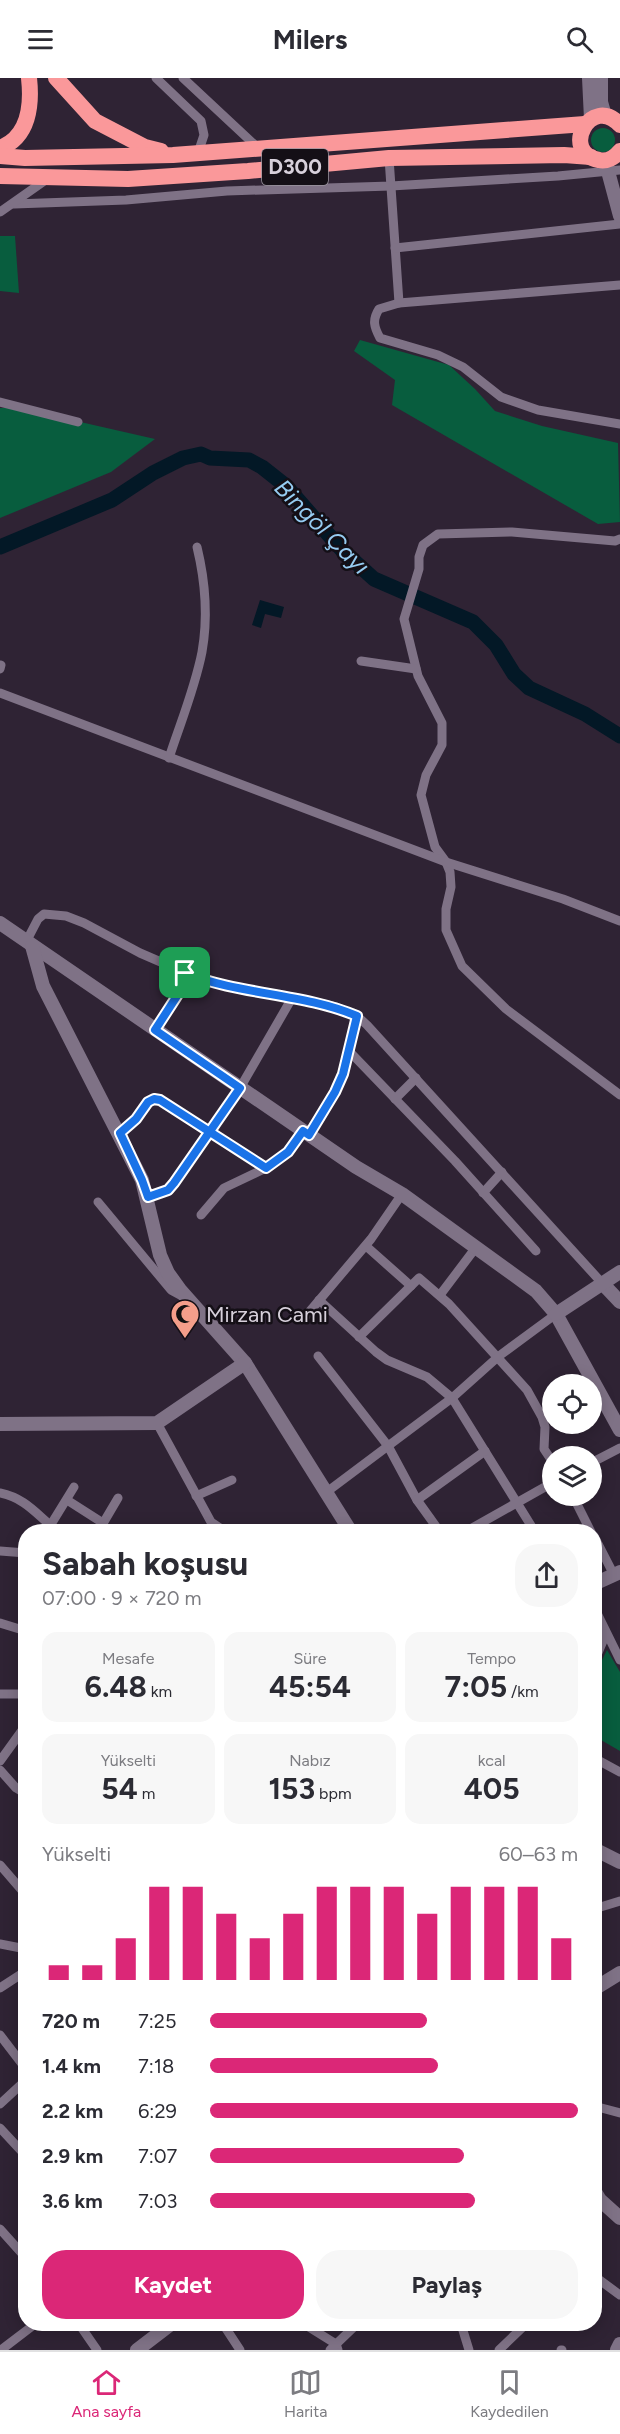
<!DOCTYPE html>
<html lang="tr">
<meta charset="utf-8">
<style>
:root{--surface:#fff;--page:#f7f7f7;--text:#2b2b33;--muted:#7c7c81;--line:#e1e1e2;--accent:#db2777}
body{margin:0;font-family:Figtree,sans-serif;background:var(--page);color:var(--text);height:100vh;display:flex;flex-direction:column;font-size:22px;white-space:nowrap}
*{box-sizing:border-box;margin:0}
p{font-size:20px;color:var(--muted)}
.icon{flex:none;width:33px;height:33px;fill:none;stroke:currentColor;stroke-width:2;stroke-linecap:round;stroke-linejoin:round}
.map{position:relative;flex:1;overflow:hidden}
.sheet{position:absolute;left:18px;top:1446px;width:584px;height:807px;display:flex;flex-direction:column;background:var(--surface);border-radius:24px;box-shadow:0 3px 15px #0003}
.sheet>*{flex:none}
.buttons{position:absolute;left:542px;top:1296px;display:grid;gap:12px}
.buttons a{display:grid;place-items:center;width:60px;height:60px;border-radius:50%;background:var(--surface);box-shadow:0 3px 15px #0003;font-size:30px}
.pin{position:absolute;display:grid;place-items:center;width:51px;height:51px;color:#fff;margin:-26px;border-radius:12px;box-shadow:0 3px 9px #0006}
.round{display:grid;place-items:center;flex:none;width:63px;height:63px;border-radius:24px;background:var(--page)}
.summary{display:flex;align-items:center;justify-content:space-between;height:102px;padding:0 24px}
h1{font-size:33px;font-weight:700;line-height:45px}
.metrics{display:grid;grid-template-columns:repeat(3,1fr);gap:9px;height:102px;padding:6px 24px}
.metrics div{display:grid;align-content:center;border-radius:15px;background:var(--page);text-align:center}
.metrics b{font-size:30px;font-weight:700}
.metrics small{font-size:16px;font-weight:400}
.metrics p{font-size:16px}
.chart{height:168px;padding:12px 24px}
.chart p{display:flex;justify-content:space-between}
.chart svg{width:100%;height:108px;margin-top:6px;stroke:var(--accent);stroke-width:6}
.primary-button{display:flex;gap:12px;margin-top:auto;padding:12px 24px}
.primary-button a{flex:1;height:69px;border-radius:24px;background:var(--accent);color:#fff;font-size:24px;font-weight:700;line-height:69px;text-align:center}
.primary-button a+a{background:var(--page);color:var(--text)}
ul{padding:0 24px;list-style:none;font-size:20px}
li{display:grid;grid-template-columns:96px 72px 1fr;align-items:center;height:45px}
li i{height:15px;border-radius:8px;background:var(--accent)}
header{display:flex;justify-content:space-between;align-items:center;height:78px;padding:0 24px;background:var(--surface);font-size:27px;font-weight:700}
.tab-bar{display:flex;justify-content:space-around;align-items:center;height:84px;border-top:2px solid var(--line);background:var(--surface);font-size:16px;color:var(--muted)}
.tab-bar a{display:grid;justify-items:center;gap:3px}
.tab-bar .selected{color:var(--accent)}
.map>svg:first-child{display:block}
.green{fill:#085d3e}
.water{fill:#031826}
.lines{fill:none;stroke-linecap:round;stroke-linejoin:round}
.river{stroke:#031826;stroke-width:15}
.street{stroke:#7f7286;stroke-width:9}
.secondary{stroke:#7f7286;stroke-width:14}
.highway{stroke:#fa989a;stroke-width:16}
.route-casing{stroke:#fff;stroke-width:12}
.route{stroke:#1a73e8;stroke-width:8}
.labels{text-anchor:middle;stroke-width:5;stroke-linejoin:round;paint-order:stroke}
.shield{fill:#140f16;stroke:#9c96a0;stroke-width:1.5}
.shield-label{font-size:21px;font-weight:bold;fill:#d7d0db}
.poi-label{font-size:22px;fill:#d7d0db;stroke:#140f16;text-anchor:start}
.water-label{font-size:24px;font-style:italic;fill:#96ccf2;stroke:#140f16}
</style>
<header><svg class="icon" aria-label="menu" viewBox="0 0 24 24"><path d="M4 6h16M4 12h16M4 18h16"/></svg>Milers<svg class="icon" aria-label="search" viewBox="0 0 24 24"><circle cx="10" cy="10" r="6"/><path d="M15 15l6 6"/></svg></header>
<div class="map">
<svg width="620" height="2272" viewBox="0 0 620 2272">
<rect width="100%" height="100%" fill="#2f2334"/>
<g class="green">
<circle cx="603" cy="62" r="12"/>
<path d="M 0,158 L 15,158 L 19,215 L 0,213 Z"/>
<path d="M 360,262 L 449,287 L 475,311 L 495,333 L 542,348 L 618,365 L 620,444 L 598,446 L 392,327 L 395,302 L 354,273 Z"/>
<path d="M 0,330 L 19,330 L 155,361 L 111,394 L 0,440 Z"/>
<path d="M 607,1572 L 620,1594 L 620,1673 L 594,1658 L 594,1598 Z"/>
</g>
<path class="water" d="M 260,522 L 284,529 L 281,540 L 265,536 L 261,550 L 252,547 Z"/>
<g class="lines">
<path class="river" d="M 0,469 L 112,422 L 153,395 L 183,380 L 201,376 L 210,380 L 249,382 L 262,389 L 286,408 L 342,472 L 374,501 L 473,544 L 496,567 L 514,596 L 529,610 L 585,636 L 620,658"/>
<g class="street">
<path d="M 156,0 L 201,43 L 204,57 L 198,75"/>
<path d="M 183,0 L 257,69"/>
<path d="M 389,80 L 399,225"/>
<path d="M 14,126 L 126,122 L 227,113 L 391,108 L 558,98 L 620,92"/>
<path d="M 0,134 L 47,101"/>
<path d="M 395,170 L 620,146"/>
<path d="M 620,207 L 399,225 L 379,231 C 372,242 374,249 380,260 L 438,277 L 463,289 L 501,319 L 538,332 L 620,346"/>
<path d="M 0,324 L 78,344"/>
<path d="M 620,461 L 615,463 L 512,454 L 438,456 L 423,467 L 419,479 L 419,491 L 404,541 L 418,598 L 442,645 L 442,667 L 426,697 L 421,717 L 435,769 L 446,784 L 450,794 L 451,809 L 446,831 L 446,852 L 462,888 L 506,931 L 620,1017"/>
<path d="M 361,583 L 416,591"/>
<path d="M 0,591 L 1,587"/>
<path d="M 0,615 L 446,784 L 563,821 L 620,843"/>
<path d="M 169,680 C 180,646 195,610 202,574 C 208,540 205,502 197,469"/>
<path d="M 26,864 L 38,841 L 44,836 L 66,838 L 84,845 L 140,875 L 200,901 L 250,913 L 297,920 L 336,929 L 357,938 L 367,947 L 602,1205"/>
<path d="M 155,952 L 177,918 L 185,895"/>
<path d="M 349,973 L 455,1083 L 536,1173"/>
<path d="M 395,1021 L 416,1000"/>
<path d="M 120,1055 L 136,1041 L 148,1024 L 154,1021 L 160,1022 L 266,1090"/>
<path d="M 309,1057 L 335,1014 L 343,996 L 357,938"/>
<path d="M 483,1115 L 502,1094"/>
<path d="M 148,1119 L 168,1112 L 174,1105 L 240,1010 L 292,920"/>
<path d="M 98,1124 L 171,1212 L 182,1218"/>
<path d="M 201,1137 L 224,1110 L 266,1090 L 288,1074 L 303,1053"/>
<path d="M 366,1168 L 411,1208"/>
<path d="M 440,1217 L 477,1168"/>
<path d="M 319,1222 L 376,1274 L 387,1282 L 427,1299 L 452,1320 L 535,1454"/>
<path d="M 305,1239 L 371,1161 L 402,1116"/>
<path d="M 359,1259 L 419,1200 L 449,1226 L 527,1312 L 542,1339 L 545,1349 L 544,1371 L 552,1383"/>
<path d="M 318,1278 L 388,1368 L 417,1422 L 440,1454"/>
<path d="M 157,1345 L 211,1444 L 226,1454"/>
<path d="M 591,1385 L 620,1370"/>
<path d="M 328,1413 L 452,1320 L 499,1278 L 556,1236"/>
<path d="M 0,1415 C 28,1421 37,1438 59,1454"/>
<path d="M 196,1418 L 232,1402"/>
<path d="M 573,1418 L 591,1454"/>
<path d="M 67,1422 L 103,1445"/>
<path d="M 417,1422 L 485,1373"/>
<path d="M 50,1448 L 74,1409"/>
<path d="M 98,1454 L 118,1420"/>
<path d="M 465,1454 L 552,1405"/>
<path d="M 594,1458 L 614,1497"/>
<path d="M 0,1473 L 26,1475"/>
<path d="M 594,1529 L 620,1582"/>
<path d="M 0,1545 L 26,1553"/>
<path d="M 594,1584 L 606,1556"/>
<path d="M 0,1616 L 26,1616"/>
<path d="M 594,1680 L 620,1694"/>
<path d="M 0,1683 L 26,1647"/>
<path d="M 0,1692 L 16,1710 L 26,1716"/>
<path d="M 0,1787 L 26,1817"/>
<path d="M 594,1831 L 620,1823"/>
<path d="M 0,1866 L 26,1871"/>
<path d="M 0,1910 L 26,1893"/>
<path d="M 0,1957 L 26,1991"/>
<path d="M 0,2026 L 26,2002"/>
<path d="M 594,2028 L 620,2035"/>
<path d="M 0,2050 L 26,2078"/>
<path d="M 0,2151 L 26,2180"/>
<path d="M 594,2198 L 620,2217"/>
<path d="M 79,2246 L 97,2272"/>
<path d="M 223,2246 L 240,2272"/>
<path d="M 304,2246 L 336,2266 L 338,2272"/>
<path d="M 461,2246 L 469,2272"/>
<path d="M 1,2272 L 35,2246"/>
<path d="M 330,2272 L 357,2246"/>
<path d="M 499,2272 L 526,2246"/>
<path d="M 561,2272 L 562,2272"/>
</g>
<g class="secondary">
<path d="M 589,0 L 591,41"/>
<path d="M 601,0 L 601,24 L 605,38"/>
<path d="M 605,82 L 620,138"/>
<path d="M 0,845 L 356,1089 L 402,1116 L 536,1213 L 556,1236 L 620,1352"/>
<path d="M 32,868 L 43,908 L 142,1102 L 160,1177 L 168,1195 L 181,1213 L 245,1285 L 351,1454"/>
<path d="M 602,1205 L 620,1224"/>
<path d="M 556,1236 L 620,1194"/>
<path d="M 0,1346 L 157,1345 L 245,1285"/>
<path d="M 594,1506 L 620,1494"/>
<path d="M 594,1771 L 620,1784"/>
<path d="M 594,1911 L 620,1895"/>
<path d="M 594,2112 L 600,2122 L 620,2140"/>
<path d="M 137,2272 L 171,2246"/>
<path d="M 617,2272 L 620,2266"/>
</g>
<g class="highway">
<path d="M 56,0 L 95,43 L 145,69 L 161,73"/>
<path d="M 620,47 C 591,15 559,75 599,82 C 607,84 615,79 620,73"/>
<path d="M 0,70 C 29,59 32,27 29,0"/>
<path d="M 0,78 L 25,80 L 173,77 L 585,46"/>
<path d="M 0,98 L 128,101 L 248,93 L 389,80 L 564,77 L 591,79"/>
</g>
</g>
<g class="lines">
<g class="route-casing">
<path id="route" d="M 185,895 L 177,918 L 155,952 L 240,1010 L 174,1105 L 168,1112 L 148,1119 L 142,1102 L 120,1055 L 136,1041 L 148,1024 L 154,1021 L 160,1022 L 266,1090 L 288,1074 L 303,1053 L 309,1057 L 335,1014 L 343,996 L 357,938 C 302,915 240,917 185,895"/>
</g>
<use href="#route" class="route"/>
</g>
<defs>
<g id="mosque-pin" transform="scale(1.5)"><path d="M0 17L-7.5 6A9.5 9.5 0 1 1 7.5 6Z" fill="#f49e8a" stroke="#140f16"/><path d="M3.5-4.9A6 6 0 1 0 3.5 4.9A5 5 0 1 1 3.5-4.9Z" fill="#111"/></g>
</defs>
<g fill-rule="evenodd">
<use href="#mosque-pin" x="185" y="1236"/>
</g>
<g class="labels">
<rect class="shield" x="262" y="71" width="66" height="36" rx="4.5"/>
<g class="shield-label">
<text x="295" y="96">D300</text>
</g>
<g class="poi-label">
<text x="206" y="1244">Mirzan Cami</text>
</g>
<g class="water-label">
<text transform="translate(322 449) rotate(45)" y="8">Bingöl Çayı</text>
</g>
</g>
</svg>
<div class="buttons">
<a><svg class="icon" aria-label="locate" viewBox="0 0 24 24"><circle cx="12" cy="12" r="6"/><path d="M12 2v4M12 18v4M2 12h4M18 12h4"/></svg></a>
<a><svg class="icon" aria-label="layers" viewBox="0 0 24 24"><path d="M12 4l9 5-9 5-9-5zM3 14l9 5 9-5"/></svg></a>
</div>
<div class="pin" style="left:185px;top:895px;background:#1e9e55"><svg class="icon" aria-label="arrive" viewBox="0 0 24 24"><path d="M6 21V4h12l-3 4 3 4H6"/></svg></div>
<section class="sheet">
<div class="summary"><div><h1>Sabah koşusu</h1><p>07:00 · 9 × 720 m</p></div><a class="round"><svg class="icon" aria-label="share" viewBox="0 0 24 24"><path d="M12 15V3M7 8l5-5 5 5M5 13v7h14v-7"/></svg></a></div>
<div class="metrics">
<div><p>Mesafe</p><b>6.48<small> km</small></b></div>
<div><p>Süre</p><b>45:54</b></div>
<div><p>Tempo</p><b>7:05<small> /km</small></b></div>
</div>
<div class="metrics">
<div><p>Yükselti</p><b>54<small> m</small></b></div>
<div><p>Nabız</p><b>153<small> bpm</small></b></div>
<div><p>kcal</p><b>405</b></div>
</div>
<div class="chart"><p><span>Yükselti</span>60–63 m</p>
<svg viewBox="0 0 160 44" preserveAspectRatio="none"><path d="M5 44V38M15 44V38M25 44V27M35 44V6M45 44V6M55 44V17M65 44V27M75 44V17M85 44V6M95 44V6M105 44V6M115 44V17M125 44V6M135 44V6M145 44V6M155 44V27"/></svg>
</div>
<ul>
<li><b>720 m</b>7:25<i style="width:59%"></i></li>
<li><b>1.4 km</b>7:18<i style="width:62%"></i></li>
<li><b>2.2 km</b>6:29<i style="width:100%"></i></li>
<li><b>2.9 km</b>7:07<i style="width:69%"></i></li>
<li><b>3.6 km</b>7:03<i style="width:72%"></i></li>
</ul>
<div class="primary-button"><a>Kaydet</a><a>Paylaş</a></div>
</section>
</div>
<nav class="tab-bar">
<a class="selected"><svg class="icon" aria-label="home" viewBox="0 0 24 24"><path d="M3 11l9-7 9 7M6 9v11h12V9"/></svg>Ana sayfa</a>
<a><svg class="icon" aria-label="map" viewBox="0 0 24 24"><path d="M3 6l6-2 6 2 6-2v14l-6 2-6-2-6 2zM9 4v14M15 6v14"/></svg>Harita</a>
<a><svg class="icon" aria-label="saved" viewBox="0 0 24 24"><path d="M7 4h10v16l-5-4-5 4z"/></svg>Kaydedilen</a>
</nav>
